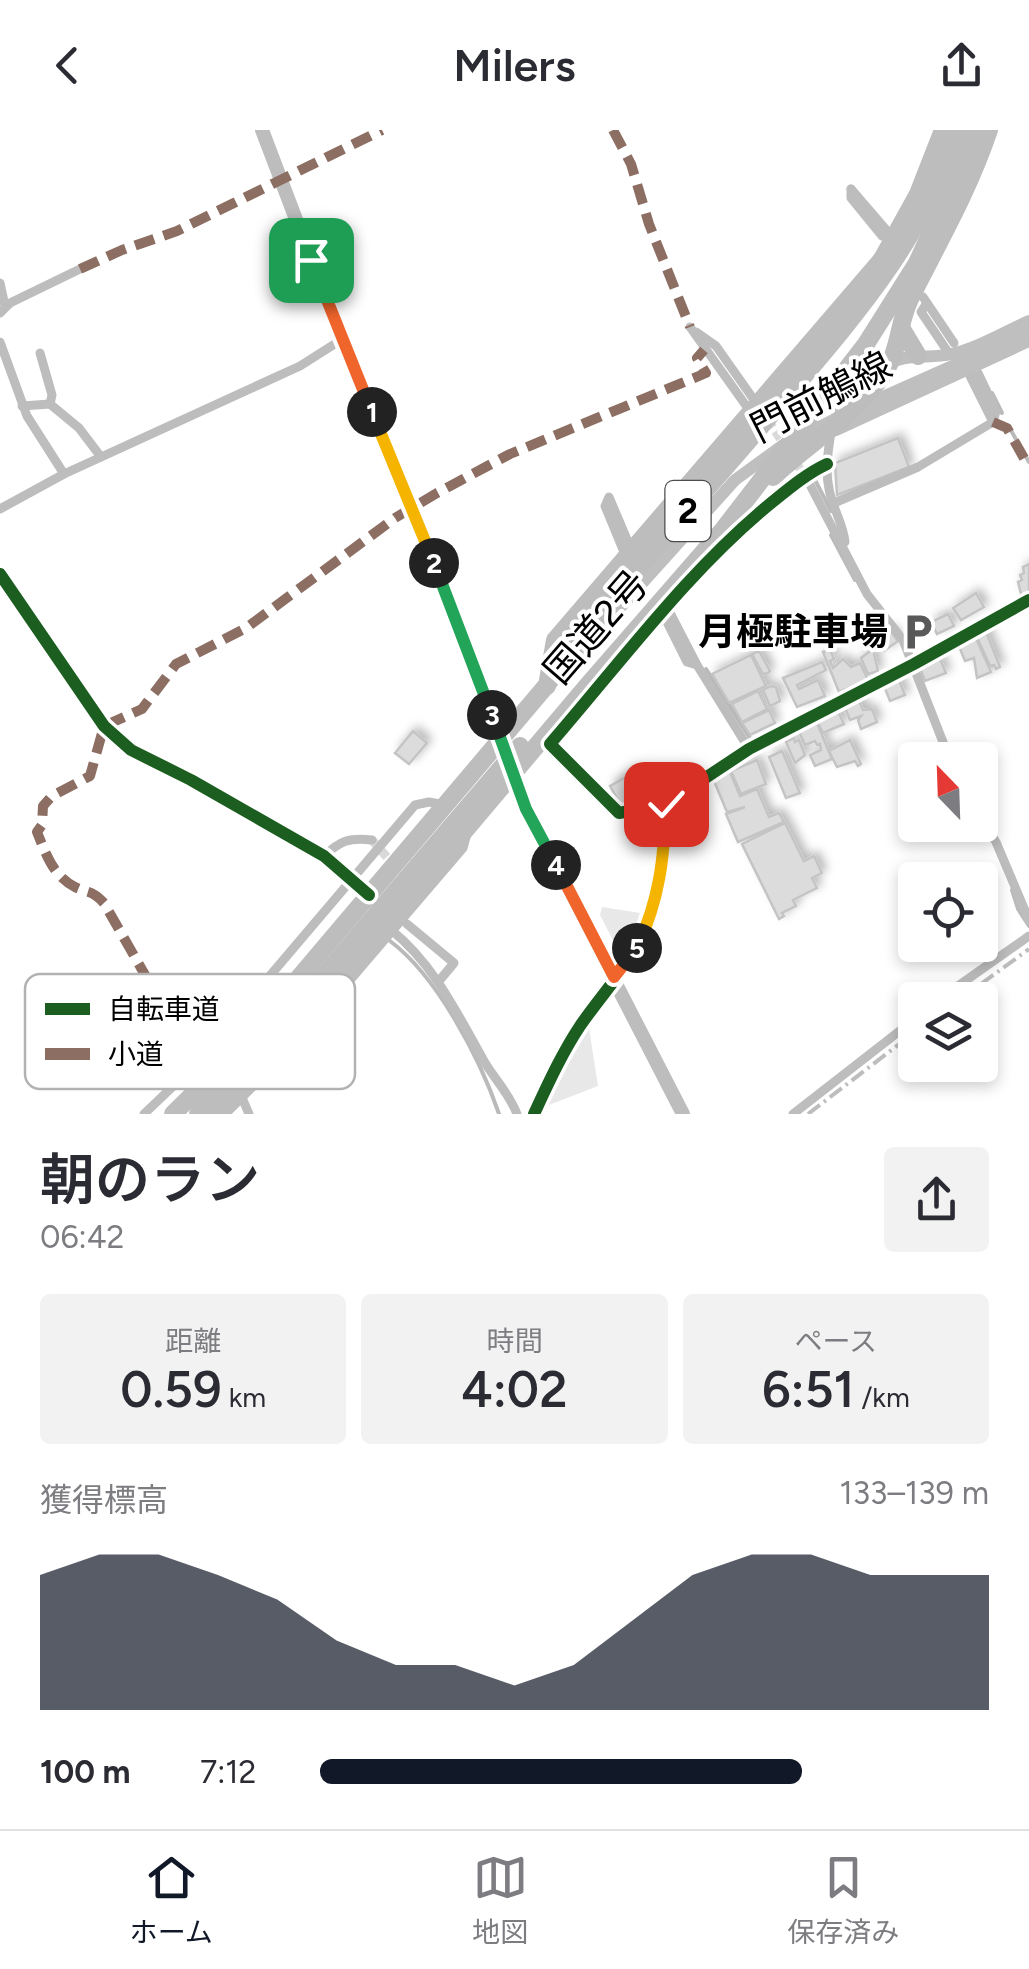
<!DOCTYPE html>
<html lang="ja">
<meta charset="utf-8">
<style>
:root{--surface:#fff;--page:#f2f2f3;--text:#2b2b33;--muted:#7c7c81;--line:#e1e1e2;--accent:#111827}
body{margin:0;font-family:Figtree,"Noto Sans JP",sans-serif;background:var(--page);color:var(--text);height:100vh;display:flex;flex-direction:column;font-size:38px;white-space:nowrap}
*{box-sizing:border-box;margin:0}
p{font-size:32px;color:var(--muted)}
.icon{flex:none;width:55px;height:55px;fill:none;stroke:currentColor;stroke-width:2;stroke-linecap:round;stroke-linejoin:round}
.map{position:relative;height:984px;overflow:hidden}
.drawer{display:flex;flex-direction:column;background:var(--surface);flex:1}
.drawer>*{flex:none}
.needle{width:65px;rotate:337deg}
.buttons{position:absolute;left:898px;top:612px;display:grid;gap:20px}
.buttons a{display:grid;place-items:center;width:100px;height:100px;border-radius:10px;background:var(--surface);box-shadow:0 5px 15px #0003;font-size:50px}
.pin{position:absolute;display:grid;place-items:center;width:85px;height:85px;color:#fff;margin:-42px;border-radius:20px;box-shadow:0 5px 15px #0006}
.km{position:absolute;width:50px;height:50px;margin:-25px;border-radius:50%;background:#222;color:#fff;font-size:28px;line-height:50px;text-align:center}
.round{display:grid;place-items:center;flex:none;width:105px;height:105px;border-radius:10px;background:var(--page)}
.summary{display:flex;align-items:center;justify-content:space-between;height:170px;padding:0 40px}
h1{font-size:55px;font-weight:600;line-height:75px}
.figures{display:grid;grid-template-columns:repeat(3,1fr);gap:15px;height:170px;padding:10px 40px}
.figures div{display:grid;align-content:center;border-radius:10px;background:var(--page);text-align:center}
.figures b{font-size:50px;font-weight:600}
.figures small{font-size:28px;font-weight:400}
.figures p{font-size:28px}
.chart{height:280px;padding:20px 40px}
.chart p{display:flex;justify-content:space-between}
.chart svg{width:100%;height:180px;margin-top:10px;fill:var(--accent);opacity:.7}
ul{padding:0 40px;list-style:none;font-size:32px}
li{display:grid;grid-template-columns:160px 120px 1fr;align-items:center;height:75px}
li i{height:25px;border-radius:12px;background:var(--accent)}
header{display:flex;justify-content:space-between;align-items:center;height:130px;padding:0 40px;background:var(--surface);font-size:45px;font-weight:600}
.tab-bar{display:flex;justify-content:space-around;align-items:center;height:140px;border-top:2px solid var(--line);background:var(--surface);font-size:28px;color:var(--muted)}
.tab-bar a{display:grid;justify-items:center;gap:5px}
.tab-bar .on{color:var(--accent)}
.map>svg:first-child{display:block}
.green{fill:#e8e8e8}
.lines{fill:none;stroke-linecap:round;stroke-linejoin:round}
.stream{stroke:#bababa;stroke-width:4}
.building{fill:#dcdcdc;stroke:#c4c4c4;stroke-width:2.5;filter:url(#shadow)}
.street-tunnel{stroke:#d9d9d9;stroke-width:9;stroke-dasharray:9 4.5;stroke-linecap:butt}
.street{stroke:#bdbdbd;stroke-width:9}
.secondary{stroke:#bfbfbf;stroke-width:12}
.primary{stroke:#bdbdbd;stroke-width:14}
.highway{stroke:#bdbdbd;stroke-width:18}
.rail{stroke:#bdbdbd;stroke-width:4;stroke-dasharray:15 5 2.5 5;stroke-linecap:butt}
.quiet{stroke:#8d6e63;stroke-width:10;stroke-dasharray:20 10;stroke-linecap:butt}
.cycleway-casing{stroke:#fff;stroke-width:19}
.cycleway{stroke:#1b5e20;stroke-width:12}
.split-1-casing{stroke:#fff;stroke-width:20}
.split-2-casing{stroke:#fff;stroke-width:20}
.split-3-casing{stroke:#fff;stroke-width:20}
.split-4-casing{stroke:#fff;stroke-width:20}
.split-5-casing{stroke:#fff;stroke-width:20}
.split-6-casing{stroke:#fff;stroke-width:20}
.split-1{stroke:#f0652b;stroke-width:12}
.split-2{stroke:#f5b400;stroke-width:12}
.split-3{stroke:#22a559;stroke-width:12}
.split-4{stroke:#22a559;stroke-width:12}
.split-5{stroke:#f0652b;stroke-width:12}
.split-6{stroke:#f5b400;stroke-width:12}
.labels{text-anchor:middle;stroke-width:8;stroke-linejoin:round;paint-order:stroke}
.shield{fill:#fff;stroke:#4c4c4c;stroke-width:2.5}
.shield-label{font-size:35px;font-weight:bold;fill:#000}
.street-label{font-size:38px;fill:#000;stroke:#fff}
.poi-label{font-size:38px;font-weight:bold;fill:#000;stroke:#fff;text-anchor:end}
.key{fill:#fff;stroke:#b2b2b2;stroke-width:2.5}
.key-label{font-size:28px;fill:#000}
</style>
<header><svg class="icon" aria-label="back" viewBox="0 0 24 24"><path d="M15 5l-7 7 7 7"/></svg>Milers<svg class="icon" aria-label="share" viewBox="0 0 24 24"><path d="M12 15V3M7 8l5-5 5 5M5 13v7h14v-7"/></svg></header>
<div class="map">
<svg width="1029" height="984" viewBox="0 0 1029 984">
<defs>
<filter id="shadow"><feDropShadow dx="4.5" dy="-4.5" stdDeviation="5" flood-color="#0004"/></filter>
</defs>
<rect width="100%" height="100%" fill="#fff"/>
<g class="green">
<path d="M 602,777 L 647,784 L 627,826 L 620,824 L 600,785 Z"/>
<path d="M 588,892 L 598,956 L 544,977 L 575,909 Z"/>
</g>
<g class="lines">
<g class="stream">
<path d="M 992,263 L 1002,283"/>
<path d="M 1009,297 L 1029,332"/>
<path d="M 815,350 L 831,381"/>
<path d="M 831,405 L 855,450"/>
<path d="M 706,539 L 750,608"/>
<path d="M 728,638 L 756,620"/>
<path d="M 1012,760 L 1018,779 L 1029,796"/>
<path d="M 390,811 C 437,846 480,928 499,984"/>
</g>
</g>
<g class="building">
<path d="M 898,308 L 909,337 L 837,365 L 835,333 Z"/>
<path d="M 1029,434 L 1029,464 L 1022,468 L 1018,452 L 1022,450 L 1020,445 L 1024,443 L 1023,437 Z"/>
<path d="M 976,463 L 984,477 L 961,490 L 953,478 Z"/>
<path d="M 948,484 L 954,496 L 937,504 L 931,492 Z"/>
<path d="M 985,499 L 1000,537 L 996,539 L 994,535 L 990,536 L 975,503 Z"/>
<path d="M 890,500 L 898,511 L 884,521 L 876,510 Z"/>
<path d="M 975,506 L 991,542 L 977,548 L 974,528 L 965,531 L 958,514 Z"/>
<path d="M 830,519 L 834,529 L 830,531 L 833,538 L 843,529 L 851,537 L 860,533 L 868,550 L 839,562 L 823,522 Z"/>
<path d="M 873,519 L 878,541 L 868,544 L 861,528 Z"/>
<path d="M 759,521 L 770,541 L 768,543 L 763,544 L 752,524 Z"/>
<path d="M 751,525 L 766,556 L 729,573 L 712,544 Z"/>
<path d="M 940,529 L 946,543 L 925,551 L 920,538 Z"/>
<path d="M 822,532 L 826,540 L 797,555 L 799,559 L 818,550 L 825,566 L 797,577 L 783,548 Z"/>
<path d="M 899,550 L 905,565 L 890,571 L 884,556 Z"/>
<path d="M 771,556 L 776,557 L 780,571 L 770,576 L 763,560 Z"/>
<path d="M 758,561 L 767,579 L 742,592 L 732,574 Z"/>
<path d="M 858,568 L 863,580 L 872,579 L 877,592 L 861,599 L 858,590 L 861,586 L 850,590 L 843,573 Z"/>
<path d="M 837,579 L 844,594 L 823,603 L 816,589 Z"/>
<path d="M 769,580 L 775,593 L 750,605 L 742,593 Z"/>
<path d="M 812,589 L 814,594 L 817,593 L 832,629 L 815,636 L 810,625 L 821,620 L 820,614 L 817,615 L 815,611 L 805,615 L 797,597 Z"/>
<path d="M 413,601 L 427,613 L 409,634 L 395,623 Z"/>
<path d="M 794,608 L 795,612 L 799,610 L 805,625 L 795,633 L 786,612 Z"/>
<path d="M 850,610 L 861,634 L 858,636 L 855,631 L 837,637 L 829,621 Z"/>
<path d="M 782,621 L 800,663 L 786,668 L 769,627 Z"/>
<path d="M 757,630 L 766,654 L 741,664 L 731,641 Z"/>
<path d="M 635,642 L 638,648 L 641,646 L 648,665 L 623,679 L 610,656 Z"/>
<path d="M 730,642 L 740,666 L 757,659 L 769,687 L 779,683 L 784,692 L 738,712 L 726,684 L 745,677 L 727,682 L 714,651 Z"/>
<path d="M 785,693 L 804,731 L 814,726 L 822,743 L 812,748 L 817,758 L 793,770 L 796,776 L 782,783 L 784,786 L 779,789 L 742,714 Z"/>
</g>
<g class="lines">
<g class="street-tunnel">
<path d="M 768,290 L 808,351"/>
<path d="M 372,710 L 393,734"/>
</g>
<g class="street">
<path d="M 851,59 L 894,109"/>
<path d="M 851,59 L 851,68 L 882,106"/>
<path d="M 0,153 L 5,176"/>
<path d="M 923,167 L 954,213"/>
<path d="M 927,173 L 921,182 L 950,225"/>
<path d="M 0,183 L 10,173 L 80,139"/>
<path d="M 690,197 L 752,284"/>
<path d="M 696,202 L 716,216 L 752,267"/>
<path d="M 0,212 L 27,286 L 64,344"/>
<path d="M 40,223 L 52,265 L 50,274"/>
<path d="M 978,243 L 996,281 L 993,292"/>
<path d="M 22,276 L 50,274 L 79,298 L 101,327"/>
<path d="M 831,302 C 828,321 825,340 829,359 C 832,377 843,393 845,412"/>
<path d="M 808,351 L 867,464 L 903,510 L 950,630"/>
<path d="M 834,373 L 918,337 L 993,292 L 967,240"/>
<path d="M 0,379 L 64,344 L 300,236 L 341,210"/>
<path d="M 624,422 L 605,376 L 609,367 L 631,419"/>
<path d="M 0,444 L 104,596 L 131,620 L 191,650 L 324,726 L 369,765"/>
<path d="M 666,475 L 697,535 L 749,619"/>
<path d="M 665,488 L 687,532 L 697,535"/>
<path d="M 666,674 L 619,683 L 550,614 C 622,531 690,438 776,369 C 792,356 808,343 827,334"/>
<path d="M 980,686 L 996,712 L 1029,790"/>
<path d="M 324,726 C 340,711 349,707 372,710"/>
<path d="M 407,794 L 454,833 L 439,851"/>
<path d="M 390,799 C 434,834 457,883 484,931 C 495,950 509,963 517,984"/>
<path d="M 938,870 L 1029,806"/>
<path d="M 298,911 L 463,718 L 466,707"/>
<path d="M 243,970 L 249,984"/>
<path d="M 144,984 L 189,941 L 415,675 L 429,672 L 445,675"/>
<path d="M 534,984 C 548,954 562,923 580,896 C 606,858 640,825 654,780 C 664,746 665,709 666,674 L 749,619 L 914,534 L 1029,470"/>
<path d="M 793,984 L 915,889"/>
</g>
<g class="secondary">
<path d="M 858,278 L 1029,202"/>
<path d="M 834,293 C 846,260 869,235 905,228 C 920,225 936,228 951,224 C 978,218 1004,202 1029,191"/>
<path d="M 836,300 L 1029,211"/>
<path d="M 573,530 L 735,350 L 783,315 L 835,289"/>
</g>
<g class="primary">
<path d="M 262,0 L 348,226 L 413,379 L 501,614"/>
<path d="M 511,639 L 526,679 L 683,984"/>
</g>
<g class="highway">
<path d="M 881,131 L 918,64 L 943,0"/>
<path d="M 903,201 L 918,226"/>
<path d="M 773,347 C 810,312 849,291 881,248 C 901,220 897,196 910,169 C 938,113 969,60 989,0"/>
<path d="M 547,556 L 555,510 L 884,127"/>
<path d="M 173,984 L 235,923 L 546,556 C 619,454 705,363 785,268 C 855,186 926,105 957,0"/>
<path d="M 198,984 L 250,932 L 520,616"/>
<path d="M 219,984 L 261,942 L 587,556 L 722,401 L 866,214 L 917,133 L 969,20 L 975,0"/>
</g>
<g class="rail">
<path d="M 959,870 L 1029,819"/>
<path d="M 808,984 L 915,902"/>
</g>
<g class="quiet">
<path d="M 613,0 L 631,34 L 649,94 L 690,197"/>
<path d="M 80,139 L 122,120 L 177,101 L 382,0"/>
<path d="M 993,292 L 1007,298 L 1029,337"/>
<path d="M 205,955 L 189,941 L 165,880 L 104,773 C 91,759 89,764 75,757 C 53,746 46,724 37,702 L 42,695 L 43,676 L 52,666 L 90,646 L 104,596 L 142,579 L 176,534 L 246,498 L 395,388 L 437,363 L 510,324 L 706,243 L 697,228 L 704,220"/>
</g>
<g class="cycleway-casing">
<g id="cycleway">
<path d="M 0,444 L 104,596 L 131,620 L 191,650 L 324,726 L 369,765"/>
<path d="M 666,674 L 619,683 L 550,614 C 622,531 690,438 776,369 C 792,356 808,343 827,334"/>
<path d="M 534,984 C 548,954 562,923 580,896 C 606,858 640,825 654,780 C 664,746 665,709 666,674 L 749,619 L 914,534 L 1029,470"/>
</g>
</g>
<use href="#cycleway" class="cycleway"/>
</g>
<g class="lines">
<g class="split-1-casing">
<path id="split-1" d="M 311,130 L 372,282"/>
</g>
<g class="split-2-casing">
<path id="split-2" d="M 372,282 L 434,433"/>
</g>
<g class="split-3-casing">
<path id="split-3" d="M 434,433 L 492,585"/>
</g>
<g class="split-4-casing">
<path id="split-4" d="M 492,585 L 526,679 L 556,735"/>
</g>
<g class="split-5-casing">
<path id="split-5" d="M 556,735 L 614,847 L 637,818"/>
</g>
<g class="split-6-casing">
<path id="split-6" d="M 637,818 C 660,768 664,728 666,674"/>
</g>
<use href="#split-1" class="split-1"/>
<use href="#split-2" class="split-2"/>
<use href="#split-3" class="split-3"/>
<use href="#split-4" class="split-4"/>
<use href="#split-5" class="split-5"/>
<use href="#split-6" class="split-6"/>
</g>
<defs>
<g id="parking-bare" transform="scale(3)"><path d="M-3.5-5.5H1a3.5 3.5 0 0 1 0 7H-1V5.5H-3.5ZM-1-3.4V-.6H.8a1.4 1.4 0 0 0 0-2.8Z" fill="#595959" stroke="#fff" stroke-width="2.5" paint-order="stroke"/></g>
</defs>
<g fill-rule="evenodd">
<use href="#parking-bare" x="918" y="502"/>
</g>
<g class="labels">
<rect class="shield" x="665.5" y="351" width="45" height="60" rx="8"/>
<g class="shield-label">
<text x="688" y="393">2</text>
</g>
<g class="street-label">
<text transform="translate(821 267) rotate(-27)" y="13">門前鵤線</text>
<text transform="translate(596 497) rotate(-49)" y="13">国道2号</text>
</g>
<g class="poi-label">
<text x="888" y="515">月極駐車場</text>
</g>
</g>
<rect x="25" y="844" width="330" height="115" rx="15" class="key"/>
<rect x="45" y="873" width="45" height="12" fill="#1b5e20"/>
<rect x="45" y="918" width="45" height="12" fill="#8d6e63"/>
<g class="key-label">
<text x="108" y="889">自転車道</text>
<text x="108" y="934">小道</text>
</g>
</svg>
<div class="buttons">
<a><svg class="needle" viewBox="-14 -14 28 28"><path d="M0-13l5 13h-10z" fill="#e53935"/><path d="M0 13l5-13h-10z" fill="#7c7c81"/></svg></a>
<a><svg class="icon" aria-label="locate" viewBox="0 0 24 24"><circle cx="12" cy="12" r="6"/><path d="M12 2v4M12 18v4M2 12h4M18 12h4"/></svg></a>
<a><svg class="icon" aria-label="layers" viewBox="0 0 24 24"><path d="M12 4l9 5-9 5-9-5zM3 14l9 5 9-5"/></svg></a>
</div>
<div class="pin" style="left:311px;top:130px;background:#1e9e55"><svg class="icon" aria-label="arrive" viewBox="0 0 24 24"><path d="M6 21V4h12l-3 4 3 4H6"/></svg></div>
<div class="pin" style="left:666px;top:674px;background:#d93025"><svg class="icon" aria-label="check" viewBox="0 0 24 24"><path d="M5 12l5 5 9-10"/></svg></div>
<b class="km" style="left:372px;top:282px">1</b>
<b class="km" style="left:434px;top:433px">2</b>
<b class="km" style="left:492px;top:585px">3</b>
<b class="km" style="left:556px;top:735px">4</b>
<b class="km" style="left:637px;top:818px">5</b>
</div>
<section class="drawer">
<div class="summary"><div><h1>朝のラン</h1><p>06:42</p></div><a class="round"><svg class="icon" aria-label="share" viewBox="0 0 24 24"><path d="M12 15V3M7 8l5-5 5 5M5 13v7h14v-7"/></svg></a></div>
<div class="figures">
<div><p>距離</p><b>0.59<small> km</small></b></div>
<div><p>時間</p><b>4:02</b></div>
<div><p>ペース</p><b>6:51<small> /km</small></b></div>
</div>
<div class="chart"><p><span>獲得標高</span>133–139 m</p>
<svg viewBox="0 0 160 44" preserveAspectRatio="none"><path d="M0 44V11L10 6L20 6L30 11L40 17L50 27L60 33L70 33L80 38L90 33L100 22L110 11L120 6L130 6L140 11L150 11L160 11V44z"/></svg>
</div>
<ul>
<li><b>100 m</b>7:12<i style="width:72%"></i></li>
</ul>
</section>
<nav class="tab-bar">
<a class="on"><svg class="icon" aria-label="home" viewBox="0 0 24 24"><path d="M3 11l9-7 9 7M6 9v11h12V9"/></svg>ホーム</a>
<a><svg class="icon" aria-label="map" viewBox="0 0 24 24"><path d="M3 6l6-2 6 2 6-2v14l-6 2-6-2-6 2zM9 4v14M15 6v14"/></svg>地図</a>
<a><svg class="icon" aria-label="saved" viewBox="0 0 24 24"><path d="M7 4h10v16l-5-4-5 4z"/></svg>保存済み</a>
</nav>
